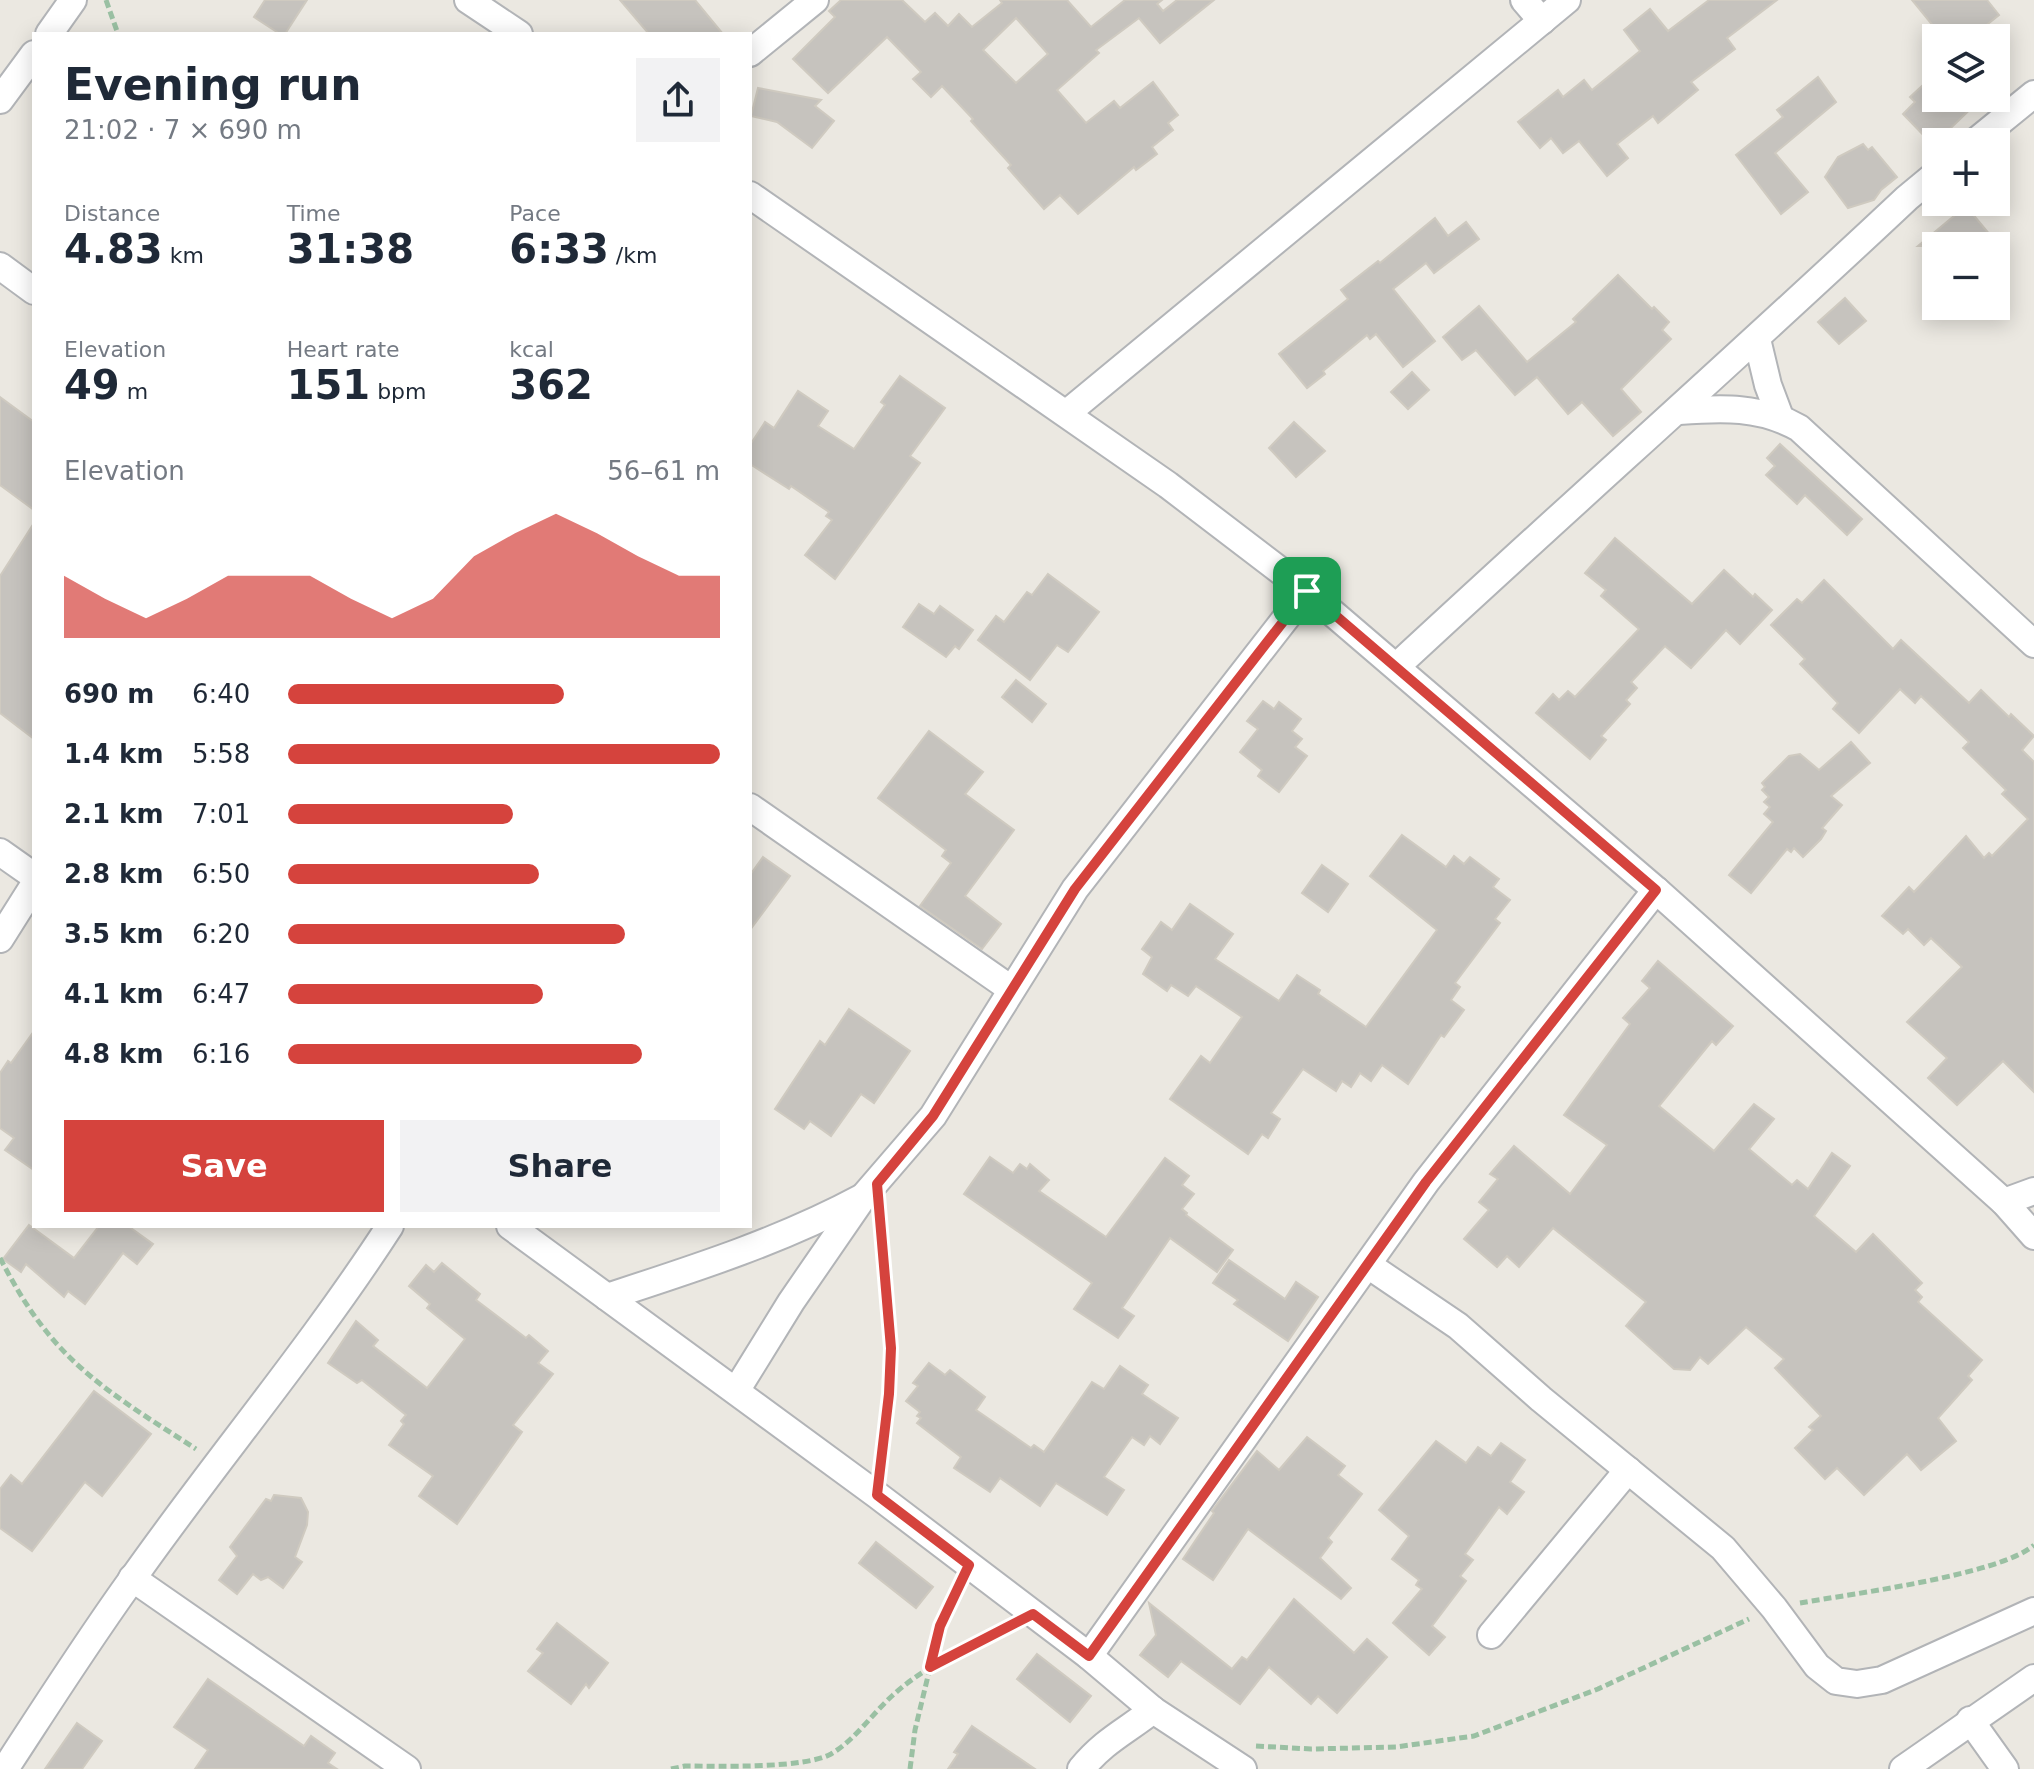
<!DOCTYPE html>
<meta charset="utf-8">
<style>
:root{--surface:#fff;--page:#f2f2f3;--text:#1f2937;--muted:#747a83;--accent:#d5433d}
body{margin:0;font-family:"DejaVu Sans",sans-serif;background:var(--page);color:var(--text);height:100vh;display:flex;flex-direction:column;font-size:30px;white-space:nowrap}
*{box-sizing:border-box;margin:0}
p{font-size:26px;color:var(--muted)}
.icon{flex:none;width:44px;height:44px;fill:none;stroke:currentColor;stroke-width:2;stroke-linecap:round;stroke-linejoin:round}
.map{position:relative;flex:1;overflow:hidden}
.drawer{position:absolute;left:32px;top:32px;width:720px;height:1196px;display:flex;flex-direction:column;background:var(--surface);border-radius:0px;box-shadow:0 4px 20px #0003}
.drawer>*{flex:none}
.fabs{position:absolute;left:1922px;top:24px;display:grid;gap:16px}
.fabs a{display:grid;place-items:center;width:88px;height:88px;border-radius:0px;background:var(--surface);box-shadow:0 4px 20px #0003;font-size:40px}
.pin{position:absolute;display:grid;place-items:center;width:68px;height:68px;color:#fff;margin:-34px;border-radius:16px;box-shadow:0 4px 12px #0006}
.round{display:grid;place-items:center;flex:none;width:84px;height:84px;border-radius:0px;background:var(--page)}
.headline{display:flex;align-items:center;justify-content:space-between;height:136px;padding:0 32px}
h1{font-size:44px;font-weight:700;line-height:60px}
.stats{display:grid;grid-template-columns:repeat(3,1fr);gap:12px;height:136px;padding:8px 32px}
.stats div{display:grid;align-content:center}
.stats b{font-size:40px;font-weight:700}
.stats small{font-size:22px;font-weight:400}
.stats p{font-size:22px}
.chart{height:224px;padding:16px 32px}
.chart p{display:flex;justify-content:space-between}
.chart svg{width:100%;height:144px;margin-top:8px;fill:var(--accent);opacity:.7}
.primary-button{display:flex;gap:16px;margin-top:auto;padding:16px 32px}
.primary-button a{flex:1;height:92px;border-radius:0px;background:var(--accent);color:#fff;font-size:32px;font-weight:700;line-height:92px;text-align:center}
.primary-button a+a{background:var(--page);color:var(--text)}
ul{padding:0 32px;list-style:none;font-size:26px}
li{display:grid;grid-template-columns:128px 96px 1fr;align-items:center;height:60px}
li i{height:20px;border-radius:10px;background:var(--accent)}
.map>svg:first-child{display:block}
.building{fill:#c6c3be;stroke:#cfcac0;stroke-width:2;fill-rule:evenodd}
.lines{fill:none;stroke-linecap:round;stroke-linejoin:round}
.minor-casing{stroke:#b2b4b7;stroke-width:30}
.path{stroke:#9ac0a3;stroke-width:5;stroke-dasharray:8 4;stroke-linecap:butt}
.minor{stroke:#fff;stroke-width:26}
.route-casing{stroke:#fff;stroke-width:16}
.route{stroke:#d5433d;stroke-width:10}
</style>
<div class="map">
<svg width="2034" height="1769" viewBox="0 0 2034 1769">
<rect width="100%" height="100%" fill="#ebe8e1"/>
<g class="building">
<path d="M 265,0 L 307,0 L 285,34 L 280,34 L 254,17 Z"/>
<path d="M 620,0 L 695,0 L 723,34 L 649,34 Z"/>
<path d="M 841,0 L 902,0 L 925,22 L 935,13 L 948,26 L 959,14 L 972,27 L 1002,3 L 1000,0 L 1067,0 L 1091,27 L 1125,0 L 1162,0 L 1157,4 L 1163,11 L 1177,0 L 1214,0 L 1160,43 L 1139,18 L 1096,50 L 1099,53 L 1057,90 L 1086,123 L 1114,101 L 1120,108 L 1153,82 L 1178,115 L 1168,123 L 1173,130 L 1152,147 L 1157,154 L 1136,170 L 1134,167 L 1078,214 L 1060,195 L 1044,209 L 1008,168 L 1011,165 L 971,121 L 973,119 L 942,86 L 931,97 L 913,79 L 921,72 L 887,37 L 828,93 L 793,59 L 835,17 L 829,11 ZM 1016,18 L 1048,54 L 1016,83 L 983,50 Z"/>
<path d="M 1709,0 L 1777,0 L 1727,38 L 1735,49 L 1691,82 L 1698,90 L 1658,123 L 1653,116 L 1617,144 L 1628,158 L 1607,176 L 1579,141 L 1563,153 L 1551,138 L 1540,148 L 1518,122 L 1558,90 L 1563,97 L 1584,80 L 1592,90 L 1640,51 L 1624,30 L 1650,9 L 1668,31 Z"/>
<path d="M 1912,0 L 1987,0 L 1999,15 L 1970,38 L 1943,38 Z"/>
<path d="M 1936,73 L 1936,98 L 1982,98 L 1933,145 L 1903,114 L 1915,102 L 1910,97 Z"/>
<path d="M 1818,77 L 1836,102 L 1775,153 L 1808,192 L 1781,214 L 1736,155 L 1783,117 L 1777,110 Z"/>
<path d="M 758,88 L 821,100 L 815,106 L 834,121 L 812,148 L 777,122 L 751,116 Z"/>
<path d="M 1863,144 L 1868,150 L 1872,147 L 1897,177 L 1881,190 L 1874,200 L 1848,208 L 1825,177 L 1838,157 Z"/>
<path d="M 1966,206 L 1990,235 L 1977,246 L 1918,246 Z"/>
<path d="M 1435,218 L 1448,236 L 1466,222 L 1479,239 L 1434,273 L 1426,263 L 1393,289 L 1435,341 L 1403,367 L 1376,334 L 1370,339 L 1367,335 L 1323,371 L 1325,374 L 1307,388 L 1279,354 L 1348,299 L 1341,290 L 1378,261 L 1380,263 Z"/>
<path d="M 1618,275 L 1652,309 L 1654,307 L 1669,322 L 1662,330 L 1671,339 L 1621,389 L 1641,412 L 1613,436 L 1582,402 L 1568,414 L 1537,377 L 1515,395 L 1476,350 L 1462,360 L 1443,337 L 1479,306 L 1527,362 L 1576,322 L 1573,319 Z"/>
<path d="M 1845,298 L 1866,321 L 1839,344 L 1818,322 Z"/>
<path d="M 1412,372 L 1429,390 L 1408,409 L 1391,392 Z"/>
<path d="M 900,376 L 945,408 L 910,456 L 920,463 L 835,579 L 805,555 L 832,520 L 826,516 L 829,512 L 791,486 L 789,489 L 750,464 L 750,445 L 765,422 L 774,428 L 798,391 L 828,411 L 818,426 L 854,449 L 885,405 L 881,402 Z"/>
<path d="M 0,397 L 34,422 L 34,510 L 0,485 Z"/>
<path d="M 1294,422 L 1325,451 L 1296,477 L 1269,448 Z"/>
<path d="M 1780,444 L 1862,519 L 1847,535 L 1805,495 L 1797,504 L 1766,475 L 1775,466 L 1767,458 Z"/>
<path d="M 34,523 L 34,739 L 0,713 L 0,576 Z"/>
<path d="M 1615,538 L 1692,604 L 1724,570 L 1753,597 L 1755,594 L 1772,610 L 1740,644 L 1726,630 L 1691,668 L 1665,646 L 1631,682 L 1637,688 L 1626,700 L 1630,704 L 1601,736 L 1606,740 L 1590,759 L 1536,713 L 1553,694 L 1559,700 L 1568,691 L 1575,697 L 1639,629 L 1601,596 L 1606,590 L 1585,573 Z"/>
<path d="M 1048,574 L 1099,612 L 1068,652 L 1057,645 L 1030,680 L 978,640 L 996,616 L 1004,622 L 1027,592 L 1032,595 Z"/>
<path d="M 1824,580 L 1893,649 L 1901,640 L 1969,703 L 1981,690 L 2009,717 L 2011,714 L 2034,736 L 2022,750 L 2034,762 L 2034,1092 L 2003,1061 L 1957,1105 L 1928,1078 L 1947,1058 L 1907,1022 L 1962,967 L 1931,938 L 1924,945 L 1908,929 L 1903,934 L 1882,916 L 1909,887 L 1914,892 L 1966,836 L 1984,858 L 1989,853 L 1992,856 L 2028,819 L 2002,794 L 2006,790 L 1963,748 L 1969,742 L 1921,696 L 1915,703 L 1900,689 L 1859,733 L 1833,709 L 1838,703 L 1800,664 L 1805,659 L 1771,625 L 1797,599 L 1802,603 Z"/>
<path d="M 919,604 L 934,614 L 940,606 L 973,630 L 959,649 L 955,646 L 946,657 L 903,627 Z"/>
<path d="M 1016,680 L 1046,704 L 1032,722 L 1002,697 Z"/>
<path d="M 1263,701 L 1274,709 L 1279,702 L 1301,719 L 1292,731 L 1302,739 L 1295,747 L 1307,756 L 1279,792 L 1258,776 L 1262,770 L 1240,752 L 1258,729 L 1247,721 Z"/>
<path d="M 929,731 L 983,772 L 965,794 L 1014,830 L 965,896 L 1001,924 L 982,949 L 920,906 L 951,863 L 942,856 L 946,850 L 878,798 Z"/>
<path d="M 1851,742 L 1870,763 L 1831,796 L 1842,805 L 1822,828 L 1826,831 L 1821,839 L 1803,857 L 1794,848 L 1791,852 L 1787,849 L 1751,893 L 1729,875 L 1773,822 L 1764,814 L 1770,807 L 1764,802 L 1769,797 L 1762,790 L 1765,787 L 1762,783 L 1789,756 L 1800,754 L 1819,770 Z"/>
<path d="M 1402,835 L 1446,867 L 1454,856 L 1464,864 L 1470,857 L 1499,879 L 1493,887 L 1510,900 L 1495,919 L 1500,923 L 1455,983 L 1460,987 L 1451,1000 L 1464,1010 L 1444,1037 L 1441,1035 L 1408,1084 L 1382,1065 L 1371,1081 L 1360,1073 L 1351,1087 L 1342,1081 L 1336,1091 L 1303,1069 L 1271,1113 L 1280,1119 L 1268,1138 L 1262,1134 L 1248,1154 L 1170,1099 L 1201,1056 L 1210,1063 L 1242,1017 L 1196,986 L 1188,996 L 1171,985 L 1167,991 L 1143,974 L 1152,957 L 1142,949 L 1161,922 L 1172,930 L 1190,904 L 1233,934 L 1215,959 L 1279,1001 L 1297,975 L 1320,990 L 1318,994 L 1366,1027 L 1437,930 L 1370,876 Z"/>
<path d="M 763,857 L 790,876 L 750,930 L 750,875 Z"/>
<path d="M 1322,865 L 1348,884 L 1328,912 L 1302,893 Z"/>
<path d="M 1658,961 L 1733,1026 L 1716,1045 L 1712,1041 L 1659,1106 L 1714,1151 L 1754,1104 L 1774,1119 L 1749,1149 L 1792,1185 L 1797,1180 L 1808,1189 L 1832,1153 L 1850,1166 L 1814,1216 L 1856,1252 L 1873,1234 L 1922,1283 L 1915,1290 L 1922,1297 L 1918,1302 L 1982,1360 L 1968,1376 L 1972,1380 L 1938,1418 L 1956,1441 L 1921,1470 L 1907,1454 L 1864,1495 L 1837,1468 L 1825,1479 L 1795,1448 L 1813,1430 L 1809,1427 L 1821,1416 L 1775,1368 L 1784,1359 L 1746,1327 L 1708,1364 L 1700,1357 L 1690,1370 L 1674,1369 L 1626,1326 L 1646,1302 L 1553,1228 L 1519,1267 L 1507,1256 L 1497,1267 L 1464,1239 L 1489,1210 L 1479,1202 L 1498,1179 L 1490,1174 L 1514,1146 L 1570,1194 L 1607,1145 L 1564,1115 L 1630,1024 L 1623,1018 L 1650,988 L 1642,981 Z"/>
<path d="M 849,1009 L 910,1051 L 874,1103 L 861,1094 L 831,1136 L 810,1121 L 804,1129 L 775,1109 L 820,1041 L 825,1045 Z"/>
<path d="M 34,1031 L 34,1170 L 5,1150 L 14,1138 L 0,1128 L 0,1073 L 8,1061 L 11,1063 Z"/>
<path d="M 990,1157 L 1013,1173 L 1020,1164 L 1027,1169 L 1030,1164 L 1049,1180 L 1039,1191 L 1106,1237 L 1165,1158 L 1189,1176 L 1182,1185 L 1194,1194 L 1182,1209 L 1187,1213 L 1186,1215 L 1233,1250 L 1217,1272 L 1170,1238 L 1122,1308 L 1134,1316 L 1118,1338 L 1074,1309 L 1092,1283 L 964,1194 Z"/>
<path d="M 29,1225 L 74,1258 L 99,1226 L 128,1226 L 153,1244 L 137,1264 L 123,1253 L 85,1304 L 68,1291 L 64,1297 L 26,1264 L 21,1272 L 3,1259 Z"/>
<path d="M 1229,1260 L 1285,1299 L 1296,1282 L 1318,1297 L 1288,1341 L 1234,1304 L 1238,1300 L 1213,1283 Z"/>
<path d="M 442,1263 L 480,1294 L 476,1300 L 526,1338 L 529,1335 L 548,1351 L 538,1363 L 553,1374 L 513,1425 L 522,1432 L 457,1524 L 419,1496 L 433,1476 L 389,1445 L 404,1424 L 401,1421 L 406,1415 L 362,1380 L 357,1383 L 328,1363 L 356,1321 L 378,1340 L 373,1346 L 427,1388 L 465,1339 L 427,1308 L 430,1304 L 409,1286 L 426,1265 L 434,1272 Z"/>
<path d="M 929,1363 L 945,1375 L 950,1370 L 985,1397 L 976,1410 L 1031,1448 L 1034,1445 L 1044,1452 L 1092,1382 L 1104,1389 L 1120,1366 L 1148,1385 L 1142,1394 L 1178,1418 L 1160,1444 L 1150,1436 L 1144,1445 L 1132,1437 L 1104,1477 L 1124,1490 L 1107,1515 L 1056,1483 L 1040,1506 L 1000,1478 L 990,1492 L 954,1468 L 961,1457 L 917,1423 L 921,1418 L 917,1416 L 920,1412 L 906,1401 L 918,1386 L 913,1383 Z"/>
<path d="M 94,1391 L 151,1434 L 102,1496 L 85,1482 L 32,1551 L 0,1528 L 0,1489 L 11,1475 L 22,1484 Z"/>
<path d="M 1307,1437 L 1345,1466 L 1338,1475 L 1362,1494 L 1328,1538 L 1332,1542 L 1320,1558 L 1351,1588 L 1341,1599 L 1248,1529 L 1213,1580 L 1183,1559 L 1214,1513 L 1212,1511 L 1257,1451 L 1279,1470 Z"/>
<path d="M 1436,1441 L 1466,1463 L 1478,1447 L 1491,1456 L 1501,1443 L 1525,1460 L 1510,1482 L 1524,1492 L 1507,1514 L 1499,1507 L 1465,1554 L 1473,1560 L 1460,1576 L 1466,1581 L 1432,1626 L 1445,1637 L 1429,1655 L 1393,1623 L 1422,1589 L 1416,1585 L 1419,1580 L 1392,1559 L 1409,1536 L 1379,1510 Z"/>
<path d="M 274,1495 L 301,1498 L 308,1512 L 307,1525 L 295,1557 L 302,1562 L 283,1588 L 268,1577 L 261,1580 L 253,1574 L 237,1594 L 219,1580 L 237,1556 L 230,1547 L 266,1499 L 271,1501 Z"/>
<path d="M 876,1542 L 933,1587 L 916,1608 L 859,1563 Z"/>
<path d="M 1294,1599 L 1354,1653 L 1367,1639 L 1387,1657 L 1337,1713 L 1318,1696 L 1311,1704 L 1269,1667 L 1240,1704 L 1181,1661 L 1168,1677 L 1140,1655 L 1156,1635 L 1149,1603 L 1232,1669 L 1242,1657 L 1247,1660 Z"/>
<path d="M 557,1623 L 608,1663 L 589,1688 L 586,1684 L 571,1704 L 528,1671 L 543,1653 L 537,1649 Z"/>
<path d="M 1037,1654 L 1091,1696 L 1070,1722 L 1017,1679 Z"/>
<path d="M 208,1679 L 304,1746 L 311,1736 L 335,1753 L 328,1763 L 337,1769 L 195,1769 L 208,1750 L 174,1727 Z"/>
<path d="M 77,1723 L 102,1741 L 82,1769 L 45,1769 Z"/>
<path d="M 972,1726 L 1035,1769 L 948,1769 L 958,1754 L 954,1752 Z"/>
</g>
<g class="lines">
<g class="minor-casing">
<g id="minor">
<path d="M 468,0 L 519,34"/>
<path d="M 1524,0 L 1542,21"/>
<path d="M 49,34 L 73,0"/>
<path d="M 750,53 L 815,0"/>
<path d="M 0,100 L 34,54"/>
<path d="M 1975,142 L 2034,94"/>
<path d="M 750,195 L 1168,485 L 1307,591 L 1656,890 L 2004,1202 L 2034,1236"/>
<path d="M 0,266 L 34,291"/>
<path d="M 1757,339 L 1768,385 L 1780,417"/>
<path d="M 1679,411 C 1722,408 1760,406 1799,428 L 2034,644"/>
<path d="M 1067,413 L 1567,0"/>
<path d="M 1397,666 C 1566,509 1739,356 1907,198 L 1936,174"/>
<path d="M 750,807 L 1011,989"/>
<path d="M 0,852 L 34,876"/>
<path d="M 0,939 L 34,885"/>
<path d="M 2004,1202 L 2034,1191"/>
<path d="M 510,1226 L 877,1495 L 1089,1656 L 1153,1710 L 1243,1769"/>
<path d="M 1368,1265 L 1458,1326 L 1541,1399 L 1723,1548 L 1774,1608 L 1817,1666 L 1836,1681 L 1857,1684 L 1882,1680 L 2034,1611"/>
<path d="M 607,1297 C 693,1269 781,1241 861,1198"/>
<path d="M 736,1391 L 791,1302 L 864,1196 L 933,1116 L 1075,889 L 1307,591"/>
<path d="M 132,1578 L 407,1769"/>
<path d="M 1491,1635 L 1628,1470"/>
<path d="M 1089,1656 L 1426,1182 L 1656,890"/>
<path d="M 1970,1720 L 2005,1769"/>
<path d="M 5,1769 C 47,1705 88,1640 133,1578 C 217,1459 311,1348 390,1226"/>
<path d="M 1081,1769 C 1105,1740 1125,1732 1153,1710"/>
<path d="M 1903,1769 L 2034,1678"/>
</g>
</g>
<g class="path">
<path d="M 106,0 L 118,34"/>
<path d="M 879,1221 L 891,1348 L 880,1465"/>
<path d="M 0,1258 C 13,1283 28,1309 46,1331 C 85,1381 144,1415 196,1449"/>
<path d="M 1800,1603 C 1850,1594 2000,1575 2034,1545"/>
<path d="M 1256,1746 L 1311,1749 L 1396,1747 L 1474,1736 L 1598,1689 L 1749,1619"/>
<path d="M 671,1769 L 685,1766 C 719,1766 803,1769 831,1754 C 855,1740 873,1713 893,1695 C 927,1664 970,1647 1009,1626"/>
<path d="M 910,1769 L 915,1730 L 940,1626 L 958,1588"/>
</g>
<use href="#minor" class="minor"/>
</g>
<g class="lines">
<g class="route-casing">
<path id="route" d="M 1307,591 L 1656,890 L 1426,1182 L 1089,1656 L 1033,1614 L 930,1667 L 940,1626 L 969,1565 L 877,1495 L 889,1394 L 891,1348 L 877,1184 L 933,1116 L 1075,889 Z"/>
</g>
<use href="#route" class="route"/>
</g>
</svg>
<div class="fabs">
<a><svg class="icon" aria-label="layers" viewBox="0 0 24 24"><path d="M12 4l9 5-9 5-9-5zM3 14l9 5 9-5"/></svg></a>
<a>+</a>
<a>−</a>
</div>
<div class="pin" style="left:1307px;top:591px;background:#1e9e55"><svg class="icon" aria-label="arrive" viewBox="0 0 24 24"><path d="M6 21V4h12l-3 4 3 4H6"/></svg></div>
<section class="drawer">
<div class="headline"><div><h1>Evening run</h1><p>21:02 · 7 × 690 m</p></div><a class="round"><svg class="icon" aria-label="share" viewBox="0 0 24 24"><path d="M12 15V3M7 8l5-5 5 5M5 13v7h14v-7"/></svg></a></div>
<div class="stats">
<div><p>Distance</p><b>4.83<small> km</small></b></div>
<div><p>Time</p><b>31:38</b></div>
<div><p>Pace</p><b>6:33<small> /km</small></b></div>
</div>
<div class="stats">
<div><p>Elevation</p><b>49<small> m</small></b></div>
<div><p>Heart rate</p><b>151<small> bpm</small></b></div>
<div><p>kcal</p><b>362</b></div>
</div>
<div class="chart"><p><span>Elevation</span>56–61 m</p>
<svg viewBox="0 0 160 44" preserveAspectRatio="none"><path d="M0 44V25L10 32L20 38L30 32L40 25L50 25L60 25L70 32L80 38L90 32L100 19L110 12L120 6L130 12L140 19L150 25L160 25V44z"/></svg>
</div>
<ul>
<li><b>690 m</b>6:40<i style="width:64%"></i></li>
<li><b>1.4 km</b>5:58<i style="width:100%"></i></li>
<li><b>2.1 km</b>7:01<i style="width:52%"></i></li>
<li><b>2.8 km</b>6:50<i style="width:58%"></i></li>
<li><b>3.5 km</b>6:20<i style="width:78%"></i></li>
<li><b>4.1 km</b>6:47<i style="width:59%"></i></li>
<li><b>4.8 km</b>6:16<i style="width:82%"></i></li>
</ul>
<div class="primary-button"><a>Save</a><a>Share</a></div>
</section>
</div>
